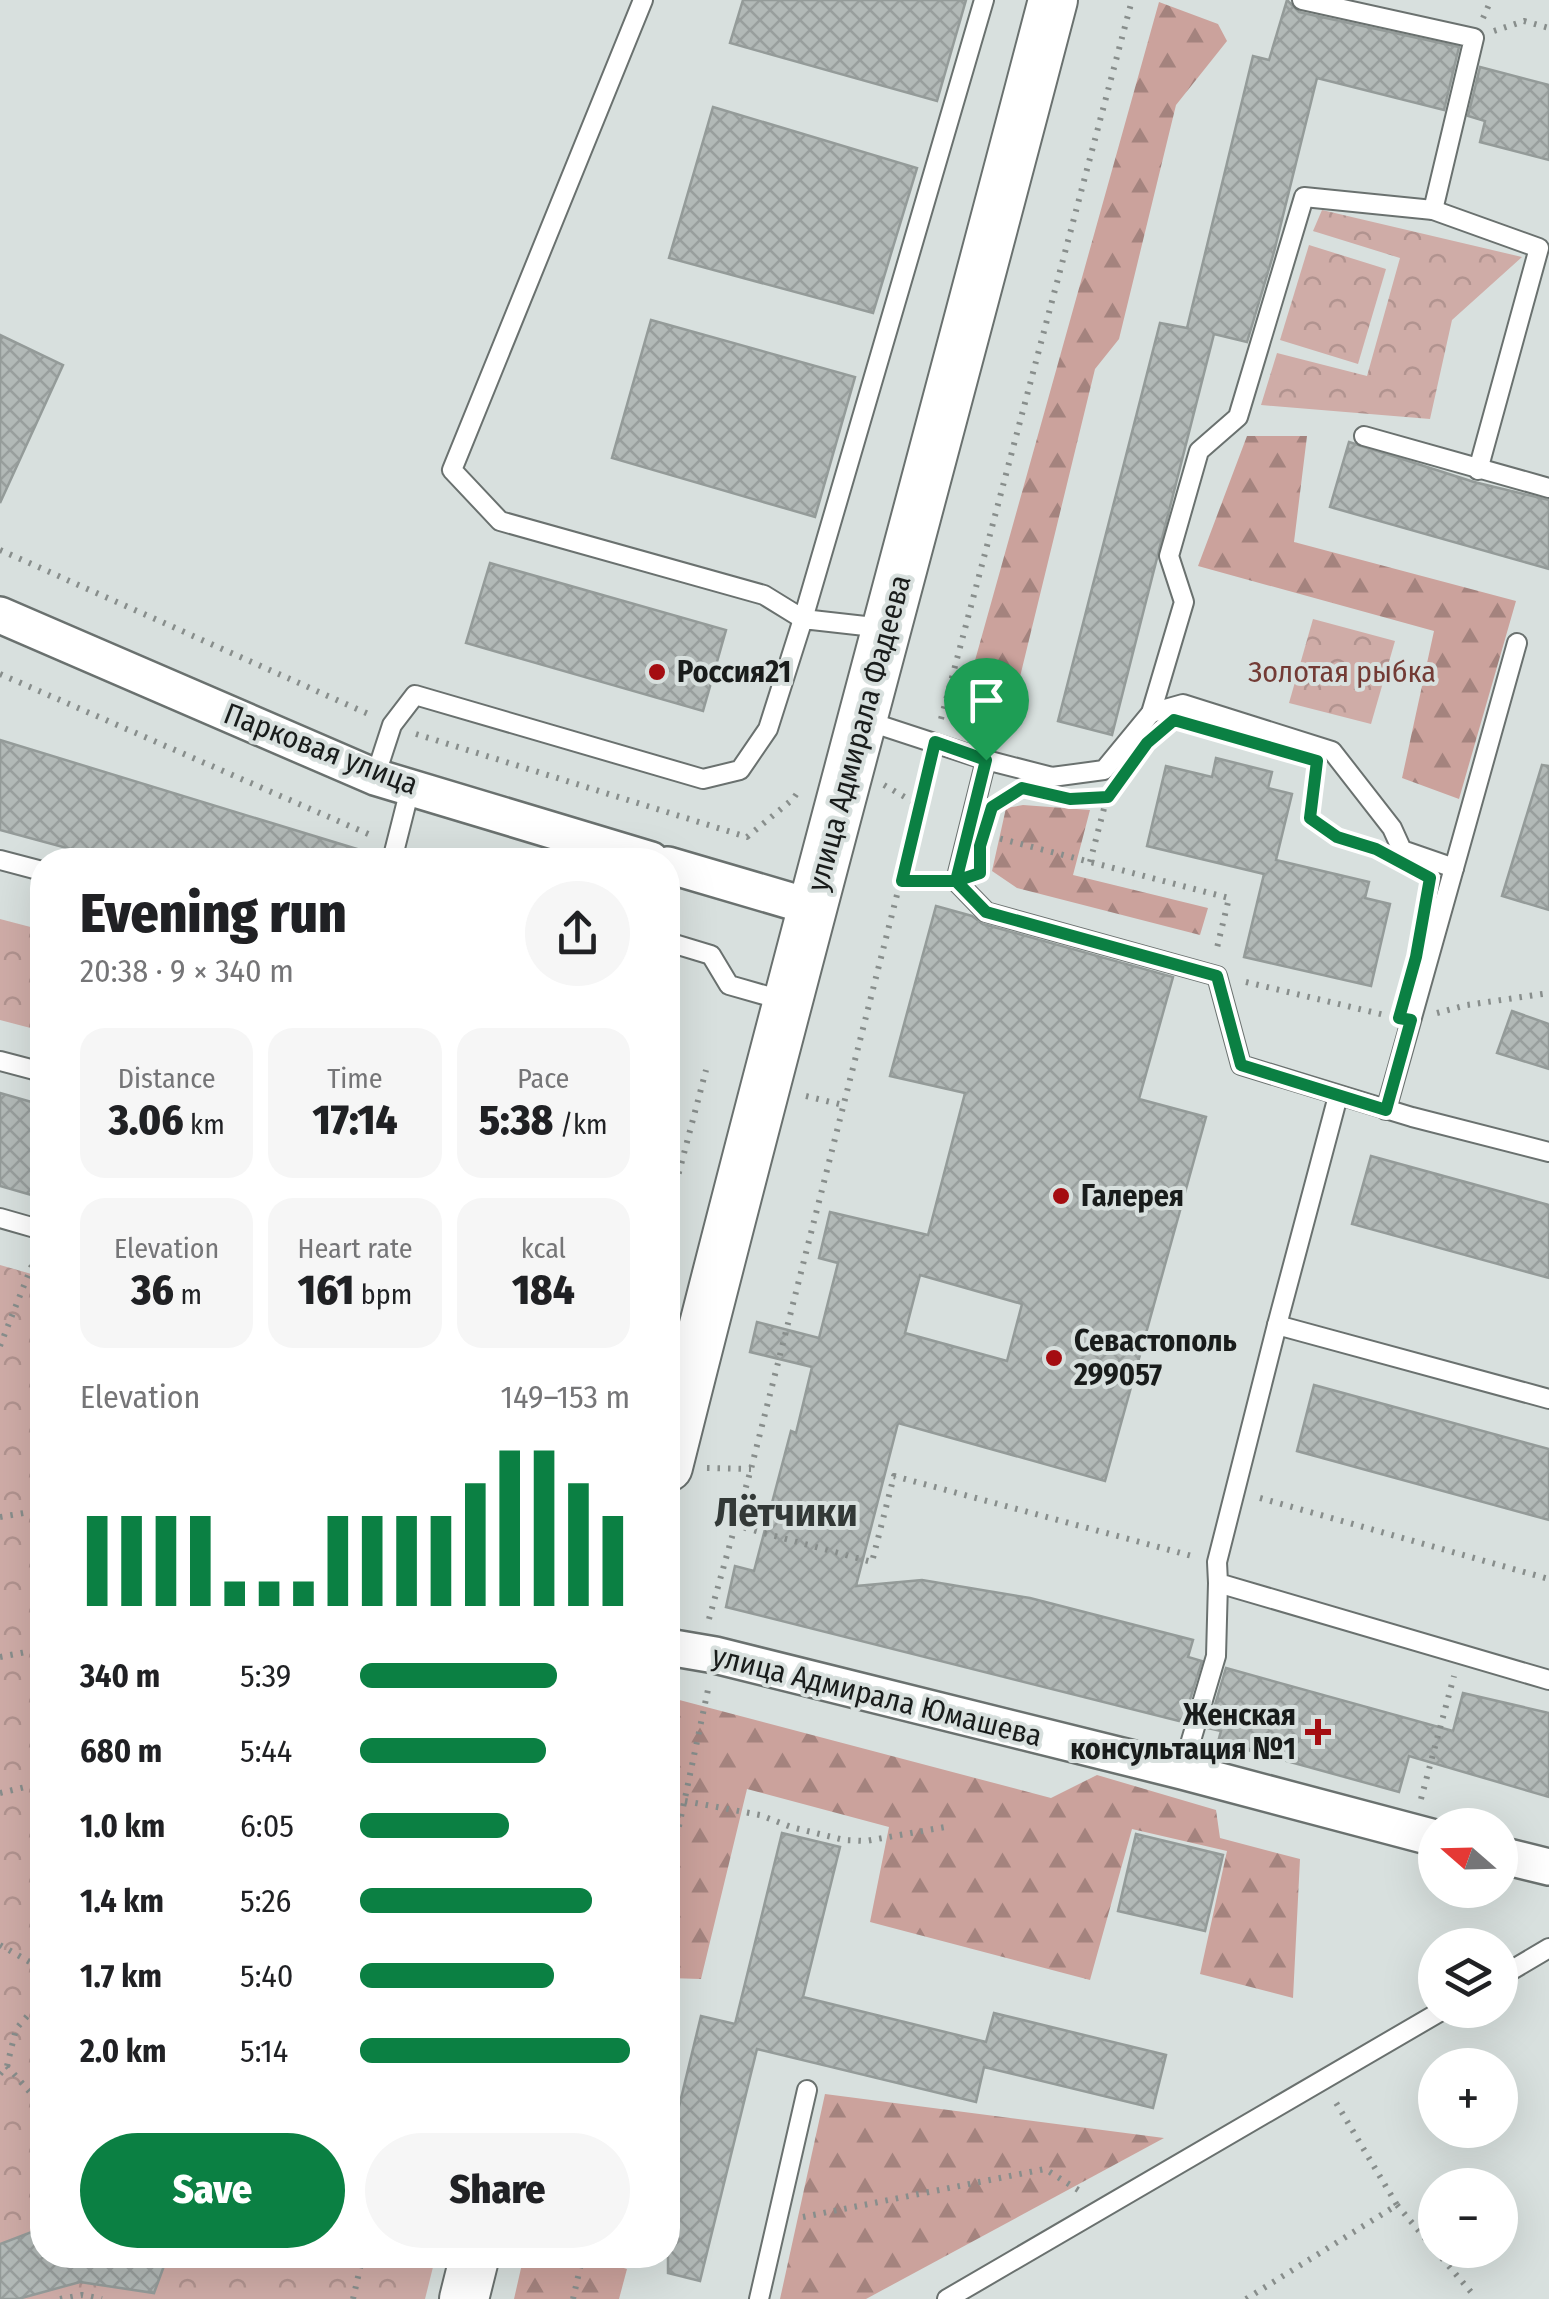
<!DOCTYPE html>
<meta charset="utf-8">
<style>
:root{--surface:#fff;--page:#f6f6f6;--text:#202124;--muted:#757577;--accent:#0b8043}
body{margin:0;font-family:"Fira Sans Condensed",sans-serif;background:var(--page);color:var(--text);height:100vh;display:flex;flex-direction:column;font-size:38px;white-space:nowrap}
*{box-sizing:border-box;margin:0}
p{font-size:32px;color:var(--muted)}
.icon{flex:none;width:55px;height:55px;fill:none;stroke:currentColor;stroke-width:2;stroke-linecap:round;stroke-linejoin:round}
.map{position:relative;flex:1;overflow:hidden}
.details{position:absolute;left:30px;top:848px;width:650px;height:1420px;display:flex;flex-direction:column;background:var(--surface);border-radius:40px;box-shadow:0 10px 40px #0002}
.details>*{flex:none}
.needle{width:65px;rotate:290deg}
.fabs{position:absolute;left:1418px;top:1808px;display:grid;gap:20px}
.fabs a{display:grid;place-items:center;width:100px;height:100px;border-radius:50%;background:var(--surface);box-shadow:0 10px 40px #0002;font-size:50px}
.pin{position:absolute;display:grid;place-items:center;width:85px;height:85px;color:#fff;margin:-102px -42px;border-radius:50% 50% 50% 0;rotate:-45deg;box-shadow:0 0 10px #0007}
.pin .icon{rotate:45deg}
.round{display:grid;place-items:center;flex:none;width:105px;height:105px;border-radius:52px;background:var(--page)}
.summary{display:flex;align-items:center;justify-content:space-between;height:170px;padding:0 50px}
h1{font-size:55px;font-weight:800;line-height:75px}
.metrics{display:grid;grid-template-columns:repeat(3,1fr);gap:15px;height:170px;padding:10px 50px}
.metrics div{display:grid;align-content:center;border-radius:25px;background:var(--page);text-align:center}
.metrics b{font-size:42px;font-weight:800}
.metrics small{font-size:28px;font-weight:400}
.metrics p{font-size:28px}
.chart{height:280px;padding:20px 50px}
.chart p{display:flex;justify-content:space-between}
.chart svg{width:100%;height:180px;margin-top:10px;stroke:var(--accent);stroke-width:6}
.action{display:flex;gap:20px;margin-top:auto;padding:20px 50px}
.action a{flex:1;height:115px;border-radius:60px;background:var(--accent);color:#fff;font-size:40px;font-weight:800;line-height:115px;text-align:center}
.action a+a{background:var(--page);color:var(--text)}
ul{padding:0 50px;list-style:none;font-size:32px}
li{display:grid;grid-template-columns:160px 120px 1fr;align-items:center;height:75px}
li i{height:25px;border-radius:12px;background:var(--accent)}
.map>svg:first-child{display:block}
.forest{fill:url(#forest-firs)}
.park{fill:url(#park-crowns)}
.building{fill:url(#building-cross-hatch);stroke:#949b99;stroke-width:2.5;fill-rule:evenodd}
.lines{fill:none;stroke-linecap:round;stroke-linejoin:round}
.service-casing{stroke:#6a716f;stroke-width:22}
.minor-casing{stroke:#6a716f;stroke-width:40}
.secondary-casing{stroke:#6a716f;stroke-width:52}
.path{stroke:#888e8c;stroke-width:6;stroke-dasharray:2.5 8;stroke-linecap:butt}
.service{stroke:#fff;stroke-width:18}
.minor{stroke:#fff;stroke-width:35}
.secondary{stroke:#fff;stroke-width:48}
.route-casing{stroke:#fff;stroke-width:20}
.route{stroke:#0b8043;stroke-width:12}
.poi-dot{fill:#a40d11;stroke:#d8e0de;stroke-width:4}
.labels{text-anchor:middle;stroke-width:8;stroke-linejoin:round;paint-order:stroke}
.poi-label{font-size:30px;font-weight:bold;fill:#191c1b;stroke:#d8e0de;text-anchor:start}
.park-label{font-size:30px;fill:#733b35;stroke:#d8e0de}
.street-label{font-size:30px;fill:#191c1b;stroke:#d8e0de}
.district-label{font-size:40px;font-weight:bold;fill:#333937;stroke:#d8e0de}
</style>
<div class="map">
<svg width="1549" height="2299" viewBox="0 0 1549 2299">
<defs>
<pattern id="forest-firs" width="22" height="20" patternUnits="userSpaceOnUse" patternTransform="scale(2.5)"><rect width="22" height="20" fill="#cba29c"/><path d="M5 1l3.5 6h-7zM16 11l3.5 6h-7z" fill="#a4837e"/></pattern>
<pattern id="park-crowns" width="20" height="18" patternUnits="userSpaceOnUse" patternTransform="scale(2.5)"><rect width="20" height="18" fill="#cfaca7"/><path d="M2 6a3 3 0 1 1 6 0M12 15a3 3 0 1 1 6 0" fill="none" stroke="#b1938f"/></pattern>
<pattern id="building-cross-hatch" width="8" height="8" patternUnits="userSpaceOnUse" patternTransform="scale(2.5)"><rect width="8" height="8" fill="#b2b9b7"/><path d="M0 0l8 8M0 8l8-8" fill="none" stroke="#989e9d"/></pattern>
</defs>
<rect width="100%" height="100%" fill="#d8e0de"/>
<g class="forest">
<path d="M 1159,2 L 1218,24 L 1227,41 L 1176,105 L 1119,339 L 1095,369 L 1010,718 L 962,707 Z"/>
<path d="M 1247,436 L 1307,436 L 1294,542 L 1516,601 L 1459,799 L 1402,778 L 1434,631 L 1198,566 Z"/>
<path d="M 1023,805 L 1090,810 L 1073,875 L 1208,908 L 1200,935 L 1017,888 L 992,871 L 1006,808 Z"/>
<path d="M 668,1697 L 1051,1798 L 1097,1775 L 1216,1810 L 1220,1838 L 1300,1859 L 1293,1998 L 1200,1974 L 1227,1851 L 1132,1829 L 1090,1980 L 870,1922 L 889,1827 L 747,1789 L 701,1979 L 668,1978 Z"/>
<path d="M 825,2094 L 1164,2138 L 866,2299 L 780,2299 Z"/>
<path d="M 524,2255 L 595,2255 L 595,2259 L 627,2269 L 619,2299 L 514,2299 Z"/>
</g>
<g class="park">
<path d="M 1322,210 L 1522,257 L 1452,320 L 1430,419 L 1261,405 L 1277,353 L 1367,376 L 1400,258 L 1313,231 Z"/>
<path d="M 1309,245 L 1386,269 L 1358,364 L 1280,340 Z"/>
<path d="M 1313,619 L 1395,641 L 1371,724 L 1289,703 Z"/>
<path d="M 0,919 L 42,930 L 42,1031 L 0,1020 Z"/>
<path d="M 0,1265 L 42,1277 L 42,2255 L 436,2255 L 425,2299 L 0,2299 Z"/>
</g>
<g class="building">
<path d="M 743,0 L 966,0 L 937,101 L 730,43 Z"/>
<path d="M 1287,0 L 1299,12 L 1459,47 L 1444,110 L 1317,78 L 1274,252 L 1247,342 L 1214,334 L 1112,735 L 1058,721 L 1160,323 L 1187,328 L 1253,56 L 1269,60 Z"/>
<path d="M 1480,67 L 1549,85 L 1549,160 L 1480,142 L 1485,121 L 1468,116 Z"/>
<path d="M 713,107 L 917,168 L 873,313 L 669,258 Z"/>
<path d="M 651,320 L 855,377 L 815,517 L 612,458 Z"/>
<path d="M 0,335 L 63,365 L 0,503 Z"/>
<path d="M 1349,442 L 1474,482 L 1549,500 L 1549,569 L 1330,507 Z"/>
<path d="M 490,563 L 726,630 L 703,711 L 466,643 Z"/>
<path d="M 0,740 L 370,853 L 369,860 L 111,860 L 0,830 Z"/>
<path d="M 1216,758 L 1272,772 L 1268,788 L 1292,794 L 1276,860 L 1369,882 L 1365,898 L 1390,904 L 1371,986 L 1244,957 L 1264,874 L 1147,846 L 1166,766 L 1212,777 Z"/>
<path d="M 1542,765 L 1549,766 L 1549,910 L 1502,896 Z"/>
<path d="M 936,906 L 972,916 L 983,924 L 1173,977 L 1139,1099 L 1206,1117 L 1105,1481 L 898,1423 L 856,1586 L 922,1580 L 1030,1598 L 1193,1640 L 1188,1657 L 1202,1661 L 1183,1722 L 726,1607 L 735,1566 L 754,1571 L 791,1431 L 796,1433 L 812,1367 L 750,1352 L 757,1322 L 819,1338 L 838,1263 L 819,1258 L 830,1212 L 928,1235 L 965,1093 L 890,1076 ZM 920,1275 L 1022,1304 L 1007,1361 L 905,1333 Z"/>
<path d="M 1512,1011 L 1549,1024 L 1549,1069 L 1497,1053 Z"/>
<path d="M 0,1093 L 42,1105 L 42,1198 L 0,1186 Z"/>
<path d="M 1371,1156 L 1549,1205 L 1549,1278 L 1352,1224 Z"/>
<path d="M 1314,1385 L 1549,1449 L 1549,1520 L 1297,1451 Z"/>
<path d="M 1226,1668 L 1453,1731 L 1463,1693 L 1549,1713 L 1549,1797 L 1409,1756 L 1399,1792 L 1218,1742 L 1221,1731 L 1208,1728 Z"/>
<path d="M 782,1833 L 840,1847 L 803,1997 L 986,2042 L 994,2013 L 1166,2055 L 1153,2108 L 984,2067 L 976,2102 L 757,2049 L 700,2281 L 668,2273 L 668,2152 L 701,2016 L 735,2024 Z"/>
<path d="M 1136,1834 L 1223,1855 L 1205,1931 L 1118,1911 Z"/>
<path d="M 42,2228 L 42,2255 L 168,2255 L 154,2293 L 80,2282 L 18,2299 L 0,2299 L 0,2244 Z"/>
</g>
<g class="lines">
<g class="service-casing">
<g id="service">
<path d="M 643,0 L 452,470 L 500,521 L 764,595 L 803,619 L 984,0"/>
<path d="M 1302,0 L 1474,38 L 1433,210"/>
<path d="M 1364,436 L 1549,488"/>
<path d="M 1478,470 L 1539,248 L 1433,210 L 1304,197 L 1238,417 L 1199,451 L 1169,556 L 1184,602 L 1151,713 L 1104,770 L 1052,777 L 986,760 L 956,881 L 986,912 L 1217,976 L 1241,1065 L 1412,1117 L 1549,1152"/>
<path d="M 1151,713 L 1183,704 L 1332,751 L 1392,828 L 1402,850 L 1454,868 L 1386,1110"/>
<path d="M 864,720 L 986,760"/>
<path d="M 375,777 L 392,725 L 415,695 L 703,779 L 740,770 L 768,729 L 803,619 L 883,628"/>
<path d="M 0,860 L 42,871"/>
<path d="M 392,860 L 411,785"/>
<path d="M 1454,868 L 1517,643"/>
<path d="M 668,942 L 711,955 L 729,985 L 785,1001"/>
<path d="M 0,1061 L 42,1072"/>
<path d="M 1338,1096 L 1277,1325 L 1549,1399"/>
<path d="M 0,1218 L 42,1230"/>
<path d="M 1277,1325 L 1217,1562 L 1218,1583 L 1549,1680"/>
<path d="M 1182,1771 L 1216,1656 L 1218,1583"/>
<path d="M 1500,1977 L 1549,1948"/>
<path d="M 759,2299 L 807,2090"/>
<path d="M 947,2299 L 1443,2010"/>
</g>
</g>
<g class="minor-casing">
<g id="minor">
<path d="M 0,615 L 375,777 L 651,860"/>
<path d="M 668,865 L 811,907"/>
<path d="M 668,1647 L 715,1655 L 1182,1771 L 1435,1838"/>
<path d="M 1500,1855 L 1549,1867"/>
</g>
</g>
<g class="secondary-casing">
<g id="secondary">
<path d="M 668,1467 C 791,977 925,489 1053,0"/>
<path d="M 464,2299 L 475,2255"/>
</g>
</g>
<g class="path">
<path d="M 1483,18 L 1491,0"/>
<path d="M 1494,31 L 1524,21 L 1549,28"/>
<path d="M 0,550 L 373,716"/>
<path d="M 0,674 L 375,837"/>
<path d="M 941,719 L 1132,0"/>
<path d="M 416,734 L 747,837 L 793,799 L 800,789"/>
<path d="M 1315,772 L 1310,818 L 1337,837 L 1374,848"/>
<path d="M 884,785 L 922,807"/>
<path d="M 990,836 L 1229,898 L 1216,952"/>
<path d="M 420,852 L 447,860"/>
<path d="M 1090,862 L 1107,797"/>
<path d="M 902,881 L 931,881"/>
<path d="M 1246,982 L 1389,1016"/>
<path d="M 1437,1013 L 1467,1005 L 1549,993"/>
<path d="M 806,1096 L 843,1105"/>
<path d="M 668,1214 L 706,1070"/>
<path d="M 0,1346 L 36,1255"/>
<path d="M 707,1468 L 751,1469"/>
<path d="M 1260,1498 L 1549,1579"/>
<path d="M 0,1517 L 42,1510"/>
<path d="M 734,1525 L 872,1562 L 894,1476 L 1192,1556"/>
<path d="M 709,1619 L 751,1469 L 930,765"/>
<path d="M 0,1657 L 42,1649"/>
<path d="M 0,1793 L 42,1783"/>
<path d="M 1421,1799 L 1454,1676"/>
<path d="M 685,1801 L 760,1815 L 791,1827 L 844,1840 L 866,1841 L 945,1827"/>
<path d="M 668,1878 L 709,1685"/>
<path d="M 0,1945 L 42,1969"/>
<path d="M 7,2066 L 42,2106"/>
<path d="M 0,2074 L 7,2066 L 16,2029 L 42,1999"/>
<path d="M 1397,2205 L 1435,2250"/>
<path d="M 803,2217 L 1045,2169 L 1083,2193"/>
<path d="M 1435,2250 L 1471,2292"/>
<path d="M 60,2299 L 82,2295 L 102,2299"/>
<path d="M 353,2299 L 363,2255"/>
<path d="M 573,2299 L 583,2255"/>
<path d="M 1246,2299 L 1397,2205 L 1335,2101"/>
</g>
<use href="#service" class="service"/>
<use href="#minor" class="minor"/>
<use href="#secondary" class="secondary"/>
</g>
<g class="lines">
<g class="route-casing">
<path id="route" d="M 986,760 L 935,742 L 902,881 L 956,881 L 986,912 L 1217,976 L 1241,1065 L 1386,1110 L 1411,1020 L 1399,1018 L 1416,957 L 1430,878 L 1376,849 L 1337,837 L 1310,818 L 1317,761 L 1174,720 L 1147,743 L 1108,797 L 1070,799 L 1022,788 L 992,807 L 980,846 L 980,873 L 956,881 L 986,760"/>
</g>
<use href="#route" class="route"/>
</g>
<g class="poi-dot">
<circle cx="657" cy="672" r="10"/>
<circle cx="1061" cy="1196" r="10"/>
<circle cx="1054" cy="1358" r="10"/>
<path d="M1313 1717h10v10h10v10h-10v10h-10v-10h-10v-10h10z"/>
</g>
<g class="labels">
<g class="poi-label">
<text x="677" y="682">Россия21</text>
<text x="1081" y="1206">Галерея</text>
<text x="1074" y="1351">Севастополь<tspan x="1074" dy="34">299057</tspan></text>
<text x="1296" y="1725" text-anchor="end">Женская<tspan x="1296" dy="34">консультация №1</tspan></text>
</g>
<g class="park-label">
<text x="1342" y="682">Золотая рыбка</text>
</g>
<g class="street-label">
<text transform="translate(859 733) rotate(-75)" y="10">улица Адмирала Фадеева</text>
<text transform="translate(321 749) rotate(21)" y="10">Парковая улица</text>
<text transform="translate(877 1696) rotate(14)" y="10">улица Адмирала Юмашева</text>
</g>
<g class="district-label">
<text x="786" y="1526">Лётчики</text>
</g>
</g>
</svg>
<div class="fabs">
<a><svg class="needle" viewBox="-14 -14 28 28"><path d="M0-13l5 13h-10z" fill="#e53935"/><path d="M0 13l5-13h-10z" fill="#757577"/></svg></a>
<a><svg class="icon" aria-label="layers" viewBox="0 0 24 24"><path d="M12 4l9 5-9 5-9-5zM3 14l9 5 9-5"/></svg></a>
<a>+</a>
<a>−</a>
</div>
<div class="pin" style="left:986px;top:760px;background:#1e9e55"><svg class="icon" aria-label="arrive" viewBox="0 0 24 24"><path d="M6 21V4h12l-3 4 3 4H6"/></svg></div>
<section class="details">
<div class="summary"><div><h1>Evening run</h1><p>20:38 · 9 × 340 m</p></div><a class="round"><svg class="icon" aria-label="share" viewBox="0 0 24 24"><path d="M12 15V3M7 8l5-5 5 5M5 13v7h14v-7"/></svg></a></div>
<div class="metrics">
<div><p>Distance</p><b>3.06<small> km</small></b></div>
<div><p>Time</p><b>17:14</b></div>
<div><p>Pace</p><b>5:38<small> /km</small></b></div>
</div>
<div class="metrics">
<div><p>Elevation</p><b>36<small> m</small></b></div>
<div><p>Heart rate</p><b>161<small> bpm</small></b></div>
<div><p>kcal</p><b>184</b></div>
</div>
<div class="chart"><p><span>Elevation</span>149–153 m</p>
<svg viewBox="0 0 160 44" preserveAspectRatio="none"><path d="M5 44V22M15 44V22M25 44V22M35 44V22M45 44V38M55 44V38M65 44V38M75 44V22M85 44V22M95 44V22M105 44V22M115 44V14M125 44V6M135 44V6M145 44V14M155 44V22"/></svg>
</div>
<ul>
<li><b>340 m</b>5:39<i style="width:73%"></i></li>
<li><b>680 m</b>5:44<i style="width:69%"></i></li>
<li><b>1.0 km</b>6:05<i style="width:55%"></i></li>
<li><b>1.4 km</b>5:26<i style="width:86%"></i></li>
<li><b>1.7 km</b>5:40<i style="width:72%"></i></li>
<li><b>2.0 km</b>5:14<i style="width:100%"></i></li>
</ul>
<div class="action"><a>Save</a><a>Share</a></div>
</section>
</div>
